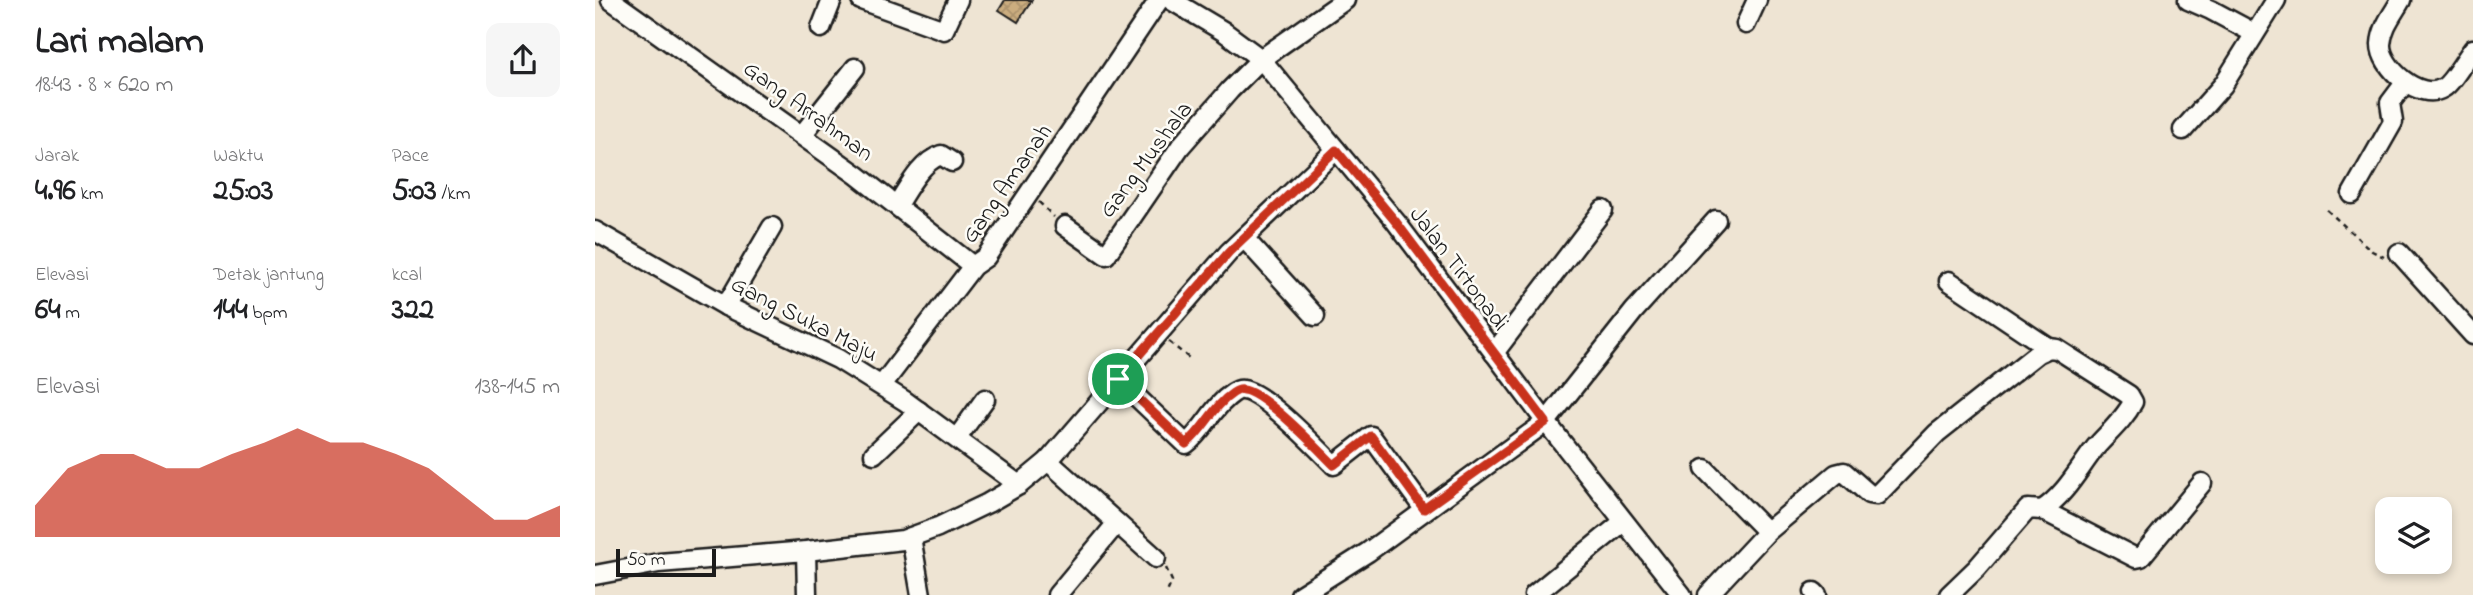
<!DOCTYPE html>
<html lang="id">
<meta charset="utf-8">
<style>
:root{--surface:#fff;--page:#f6f6f6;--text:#202124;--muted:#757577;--accent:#c8321e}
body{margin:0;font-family:"Indie Flower",sans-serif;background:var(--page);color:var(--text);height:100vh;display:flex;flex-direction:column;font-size:26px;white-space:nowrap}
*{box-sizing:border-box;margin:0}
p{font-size:23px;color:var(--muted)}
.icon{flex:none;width:38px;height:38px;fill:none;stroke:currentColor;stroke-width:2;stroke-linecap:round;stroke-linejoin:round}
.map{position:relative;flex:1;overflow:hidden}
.details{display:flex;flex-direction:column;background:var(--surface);width:595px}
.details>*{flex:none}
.buttons{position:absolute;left:1780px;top:497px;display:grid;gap:14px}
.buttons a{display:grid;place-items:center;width:77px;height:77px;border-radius:14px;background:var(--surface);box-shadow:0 4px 10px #0003;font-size:35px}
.scale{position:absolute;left:21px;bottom:18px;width:100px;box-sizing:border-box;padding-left:7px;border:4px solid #1c1c1c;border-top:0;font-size:19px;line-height:24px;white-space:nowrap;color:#1c1c1c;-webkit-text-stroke:5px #fdfcf7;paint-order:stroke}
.pin{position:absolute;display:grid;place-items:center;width:60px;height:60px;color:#fff;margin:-30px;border:4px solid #fff;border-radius:50%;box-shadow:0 2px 7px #0007}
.round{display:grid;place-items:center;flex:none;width:74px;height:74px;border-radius:14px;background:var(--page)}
.summary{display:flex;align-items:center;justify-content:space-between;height:119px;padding:0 35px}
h1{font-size:38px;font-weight:800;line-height:52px}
.stats{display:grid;grid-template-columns:repeat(3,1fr);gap:10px;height:119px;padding:7px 35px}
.stats div{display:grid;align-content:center}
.stats b{font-size:30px;font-weight:800}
.stats small{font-size:19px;font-weight:400}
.stats p{font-size:19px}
.chart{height:196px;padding:14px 35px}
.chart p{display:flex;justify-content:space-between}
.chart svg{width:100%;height:126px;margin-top:7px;fill:var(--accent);opacity:.7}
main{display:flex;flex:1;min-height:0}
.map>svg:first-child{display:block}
.building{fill:url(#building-cross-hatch);stroke:#1c1c1c;stroke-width:2}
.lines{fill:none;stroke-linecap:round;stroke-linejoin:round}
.minor-casing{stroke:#1c1c1c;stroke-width:23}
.path{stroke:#1c1c1c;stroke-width:2.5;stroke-dasharray:5 5;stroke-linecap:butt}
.minor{stroke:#fdfcf7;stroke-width:18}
.route-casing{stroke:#fff;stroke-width:14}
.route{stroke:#c8321e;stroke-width:9}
.labels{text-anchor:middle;stroke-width:5;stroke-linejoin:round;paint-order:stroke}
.street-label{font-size:24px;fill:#1c1c1c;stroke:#fdfcf7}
</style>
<main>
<section class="details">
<div class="summary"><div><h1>Lari malam</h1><p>18:43 · 8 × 620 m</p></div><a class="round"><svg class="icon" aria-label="share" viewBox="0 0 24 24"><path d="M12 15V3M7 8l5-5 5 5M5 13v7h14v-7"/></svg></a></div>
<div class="stats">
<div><p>Jarak</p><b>4.96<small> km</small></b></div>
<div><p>Waktu</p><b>25:03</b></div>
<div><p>Pace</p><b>5:03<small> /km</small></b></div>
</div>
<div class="stats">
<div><p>Elevasi</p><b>64<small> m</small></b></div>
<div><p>Detak jantung</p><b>144<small> bpm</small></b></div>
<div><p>kcal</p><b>322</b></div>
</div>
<div class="chart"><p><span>Elevasi</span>138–145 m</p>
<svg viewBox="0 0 160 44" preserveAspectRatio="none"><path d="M0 44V33L10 20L20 15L30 15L40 20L50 20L60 15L70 11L80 6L90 11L100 11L110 15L120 20L130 29L140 38L150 38L160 33V44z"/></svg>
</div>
</section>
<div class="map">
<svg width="1878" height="595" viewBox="0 0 1878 595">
<defs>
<pattern id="building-cross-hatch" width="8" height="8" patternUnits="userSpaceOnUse" patternTransform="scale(1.75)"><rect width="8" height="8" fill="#cbad7f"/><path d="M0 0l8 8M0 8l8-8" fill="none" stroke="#ae946d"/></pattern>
</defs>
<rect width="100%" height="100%" fill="#eee4d3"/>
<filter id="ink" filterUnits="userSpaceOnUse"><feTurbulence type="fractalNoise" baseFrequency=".0143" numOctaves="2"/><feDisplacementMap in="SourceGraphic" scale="14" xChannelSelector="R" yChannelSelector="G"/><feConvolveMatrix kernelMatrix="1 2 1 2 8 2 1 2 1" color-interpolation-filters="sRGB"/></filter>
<g filter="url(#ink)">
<path class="building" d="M 410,0 L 437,0 L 423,22 L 404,10 Z"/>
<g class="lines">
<g class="minor-casing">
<g id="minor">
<path d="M 16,0 L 262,175 L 378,266"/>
<path d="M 266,0 L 349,30 L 363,0"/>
<path d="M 576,0 L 628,31 L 666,59 L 801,222 L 951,422 L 1087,595"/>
<path d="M 1593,0 L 1616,10 L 1659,33"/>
<path d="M 1806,0 C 1798,14 1787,27 1786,44 C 1785,67 1825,102 1848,88 C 1857,83 1871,58 1878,49"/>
<path d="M 1151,24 L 1162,0"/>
<path d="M 226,28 L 237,0"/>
<path d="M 1588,130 L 1628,85 L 1681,0"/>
<path d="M 207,135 L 260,68"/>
<path d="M 1757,194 L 1798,122 L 1795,103 L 1810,83"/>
<path d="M 302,205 C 313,188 326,162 346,155 L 357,162"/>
<path d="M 470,226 L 511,255 L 585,147 L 635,90 L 666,59 L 750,0"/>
<path d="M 0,231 L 131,306 L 243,359 L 310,401 L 424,485"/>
<path d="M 649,238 L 720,316"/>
<path d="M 1804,253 L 1878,335"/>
<path d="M 1354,281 L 1454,348"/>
<path d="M 131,306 L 177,227"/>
<path d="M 899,353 L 1008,210"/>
<path d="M 523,379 L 591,444 C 609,430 618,406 638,393 C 641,391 645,389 648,390 C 669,392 723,449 739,465 L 776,436 L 829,509"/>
<path d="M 287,385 L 378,266 L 391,257 L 564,0"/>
<path d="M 362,438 L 390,399"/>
<path d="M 279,454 L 324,411"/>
<path d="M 453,461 L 561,558"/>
<path d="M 1110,469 L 1172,532"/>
<path d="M 316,537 L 326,595"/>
<path d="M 211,551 L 212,595"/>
<path d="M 0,575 L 64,563 L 211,551 L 308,540 L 343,527 L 393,503 L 424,485 L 453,461 L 634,252 L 741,150"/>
<path d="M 1219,592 L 1222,595"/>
<path d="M 462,595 L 522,523"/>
<path d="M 705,595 L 773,552 L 951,422 L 1039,311 L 1121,220"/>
<path d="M 939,595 L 1028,522"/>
<path d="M 1113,595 L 1172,532 L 1241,474 L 1249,472 L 1274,494 L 1282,495 L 1342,433 L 1443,353 L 1454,348 L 1462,349 L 1534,395 L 1538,402 C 1529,420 1513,433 1500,448 C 1483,470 1470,495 1447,510"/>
<path d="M 1354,595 L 1382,568 L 1433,509 L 1447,510 L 1541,558 L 1546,557 L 1607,483"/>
</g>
</g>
<g class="path">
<path d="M 444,202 L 459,217"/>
<path d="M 1732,210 L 1777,251 L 1789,257"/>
<path d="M 574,342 L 594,358"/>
<path d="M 571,568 L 577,581 L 571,595"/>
</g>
<use href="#minor" class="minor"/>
</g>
</g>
<g class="lines" filter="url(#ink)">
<g class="route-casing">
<path id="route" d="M 741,150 L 801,222 L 951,422 L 829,509 L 776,436 L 739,465 C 723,449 669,392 648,390 C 645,389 641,391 638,393 C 618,406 609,430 591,444 L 523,379 L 634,252 Z"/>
</g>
<use href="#route" class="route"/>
</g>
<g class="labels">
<g class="street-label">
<text transform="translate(214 110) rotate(36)" y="8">Gang Arrahman</text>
<text transform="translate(550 159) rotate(-53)" y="8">Gang Mushala</text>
<text transform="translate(411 183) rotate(-55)" y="8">Gang Amanah</text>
<text transform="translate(865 268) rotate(53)" y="8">Jalan Tirtonadi</text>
<text transform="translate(210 318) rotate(27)" y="8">Gang Suka Maju</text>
</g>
</g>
</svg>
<div class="buttons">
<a><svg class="icon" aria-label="layers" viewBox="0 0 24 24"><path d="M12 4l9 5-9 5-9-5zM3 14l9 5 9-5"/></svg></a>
</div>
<div class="scale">50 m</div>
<div class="pin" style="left:523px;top:379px;background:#1e9e55"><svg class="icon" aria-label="arrive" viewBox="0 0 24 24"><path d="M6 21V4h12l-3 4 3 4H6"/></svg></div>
</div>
</main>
